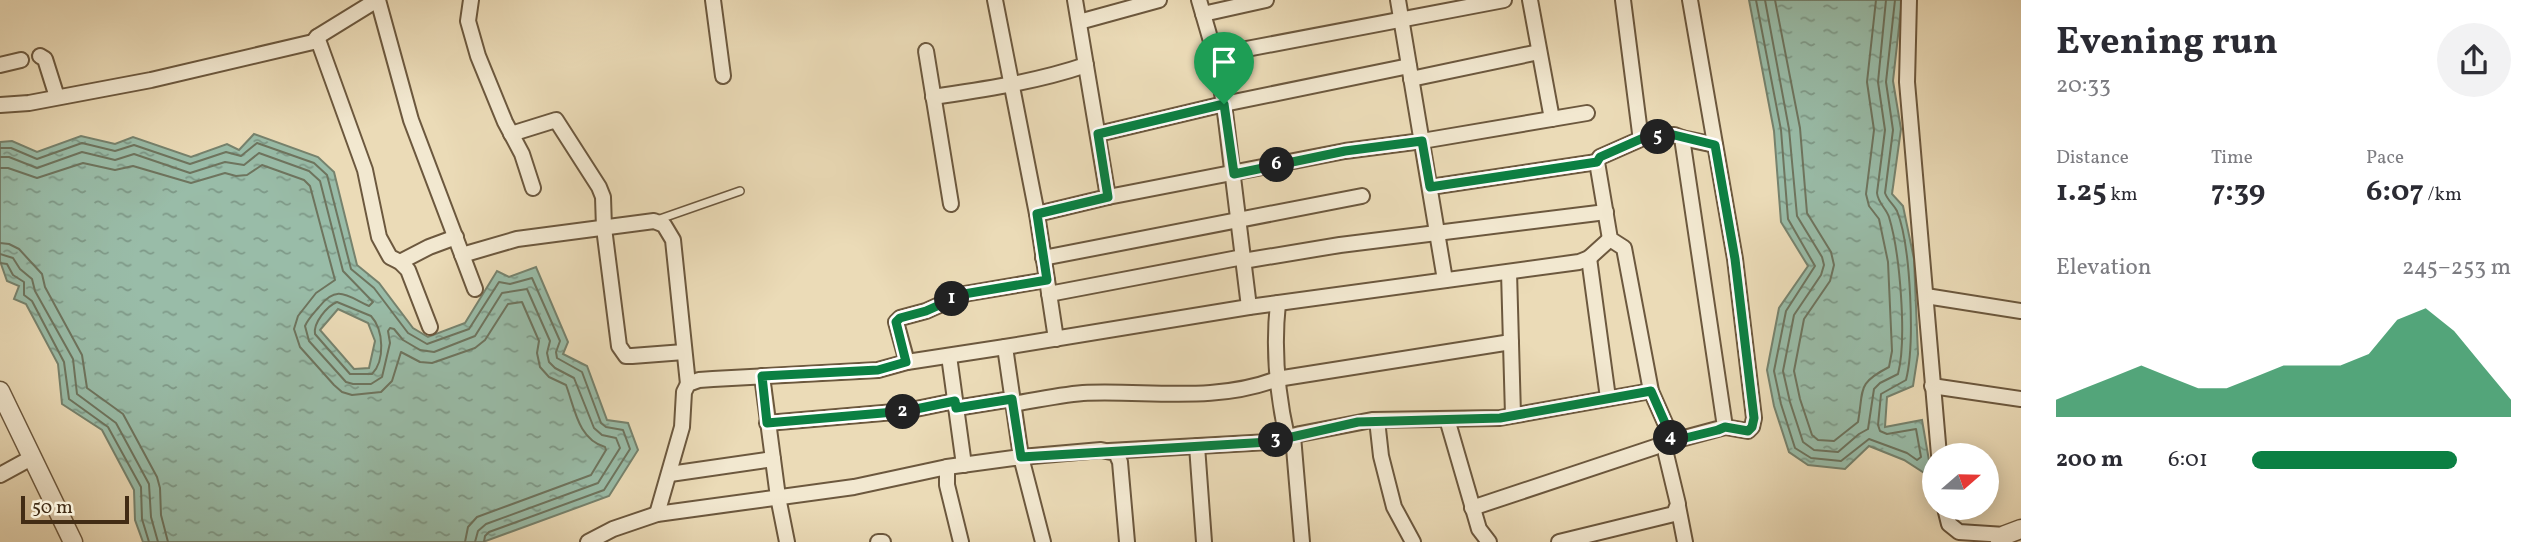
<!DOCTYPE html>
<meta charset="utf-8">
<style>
:root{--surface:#fff;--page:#f2f2f3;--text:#2b2b33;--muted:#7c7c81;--accent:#0b8043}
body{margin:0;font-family:Vollkorn,serif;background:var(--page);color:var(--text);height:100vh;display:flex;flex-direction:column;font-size:26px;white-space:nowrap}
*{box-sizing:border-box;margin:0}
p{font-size:23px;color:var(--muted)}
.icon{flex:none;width:38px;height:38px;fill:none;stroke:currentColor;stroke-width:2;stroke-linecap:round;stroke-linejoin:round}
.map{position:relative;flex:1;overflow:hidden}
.drawer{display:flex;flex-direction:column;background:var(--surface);width:525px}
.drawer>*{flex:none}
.needle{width:46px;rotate:70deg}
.tools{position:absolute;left:1922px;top:443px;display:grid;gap:14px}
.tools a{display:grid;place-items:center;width:77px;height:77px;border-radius:50%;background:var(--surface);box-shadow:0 4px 18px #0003;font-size:35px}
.scale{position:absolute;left:21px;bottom:18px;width:108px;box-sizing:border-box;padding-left:7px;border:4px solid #422c15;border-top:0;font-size:19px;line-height:24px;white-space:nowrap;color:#422c15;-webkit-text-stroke:5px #f2e8d0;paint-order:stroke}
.pin{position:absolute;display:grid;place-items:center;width:60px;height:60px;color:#fff;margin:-72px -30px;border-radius:50% 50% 50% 0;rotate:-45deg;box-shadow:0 0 7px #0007}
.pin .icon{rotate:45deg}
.km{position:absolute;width:35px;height:35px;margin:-18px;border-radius:50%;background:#222;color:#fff;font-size:19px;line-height:35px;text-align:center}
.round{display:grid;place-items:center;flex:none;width:74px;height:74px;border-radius:37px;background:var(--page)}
.headline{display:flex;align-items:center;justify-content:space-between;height:119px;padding:0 35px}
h1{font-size:38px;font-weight:700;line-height:52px}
.metrics{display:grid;grid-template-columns:repeat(3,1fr);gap:10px;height:119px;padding:7px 35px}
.metrics div{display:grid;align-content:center}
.metrics b{font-size:30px;font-weight:700}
.metrics small{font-size:19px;font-weight:400}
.metrics p{font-size:19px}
.chart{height:196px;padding:14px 35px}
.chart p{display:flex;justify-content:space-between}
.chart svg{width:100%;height:126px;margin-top:7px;fill:var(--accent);opacity:.7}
ul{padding:0 35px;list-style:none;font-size:23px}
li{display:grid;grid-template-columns:112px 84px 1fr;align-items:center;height:52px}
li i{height:18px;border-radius:9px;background:var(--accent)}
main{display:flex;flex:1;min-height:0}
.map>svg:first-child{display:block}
.water{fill:url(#water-ripples);stroke:#76826d;stroke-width:2;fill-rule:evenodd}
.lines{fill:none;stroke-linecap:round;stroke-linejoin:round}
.shore{stroke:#6e745e;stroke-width:2}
.service-casing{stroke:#6c583e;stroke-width:10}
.minor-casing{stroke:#6c583e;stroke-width:18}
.tertiary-casing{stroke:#6c583e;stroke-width:21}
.service{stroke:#f2e8d0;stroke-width:7}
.minor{stroke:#f2e8d0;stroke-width:14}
.tertiary{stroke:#f2e8d0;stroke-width:18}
.route-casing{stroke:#fff;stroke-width:14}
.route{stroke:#0b8043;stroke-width:9}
</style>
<main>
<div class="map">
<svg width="2021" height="542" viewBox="0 0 2021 542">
<defs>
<pattern id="water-ripples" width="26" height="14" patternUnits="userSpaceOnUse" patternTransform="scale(1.75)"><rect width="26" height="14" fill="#99bca8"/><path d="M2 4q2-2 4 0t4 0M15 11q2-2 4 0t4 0" fill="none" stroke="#7e9988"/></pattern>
</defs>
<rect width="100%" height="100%" fill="#ebdbb7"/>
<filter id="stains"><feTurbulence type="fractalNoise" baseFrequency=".00286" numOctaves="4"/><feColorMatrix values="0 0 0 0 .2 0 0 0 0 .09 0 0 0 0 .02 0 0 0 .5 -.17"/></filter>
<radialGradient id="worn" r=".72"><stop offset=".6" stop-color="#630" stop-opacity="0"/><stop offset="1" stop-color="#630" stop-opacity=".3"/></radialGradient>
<g class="water">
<path d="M 1749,0 L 1902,0 L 1893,81 L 1901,129 L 1892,194 L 1903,206 L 1914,259 L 1918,354 L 1913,386 L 1887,397 L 1885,427 L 1922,420 L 1932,478 L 1904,460 L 1869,446 L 1845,469 L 1808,465 L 1789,452 L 1774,406 L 1767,370 L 1779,308 L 1808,266 L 1781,222 L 1774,131 Z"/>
<path d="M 254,134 L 318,157 L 334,172 L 357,265 L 379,283 L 413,328 L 428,337 L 465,323 L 497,271 L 509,277 L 536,267 L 568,342 L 563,354 L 587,366 L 607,420 L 628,423 L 638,450 L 609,496 L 483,542 L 143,542 L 135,520 L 134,490 L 102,430 L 62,404 L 58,364 L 26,304 L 14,299 L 19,286 L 7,281 L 0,261 L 0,142 L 12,141 L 37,152 L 81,136 L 115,144 L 133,137 L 191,157 L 227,144 L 239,150 ZM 338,309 L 368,323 L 375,341 L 369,368 L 354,369 L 320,330 Z"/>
</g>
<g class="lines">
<g class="shore">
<path d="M 1756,0 L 1781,130 L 1788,219 L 1815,266 L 1786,311 L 1774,371 L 1781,404 L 1795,448 L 1811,458 L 1841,461 L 1869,439 L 1907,453 L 1917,460 L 1921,457 L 1916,429 L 1887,434 L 1880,431 L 1878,425 L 1881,394 L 1906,380 C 1915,345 1911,246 1897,211 C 1894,205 1888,201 1885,193 L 1893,130 L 1886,82 L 1895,0"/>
<path d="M 1765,0 L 1789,129 L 1797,216 L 1822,257 L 1824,265 L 1821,275 L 1794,315 L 1783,371 L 1790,402 L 1803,442 L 1814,450 L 1838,452 L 1859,434 L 1868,429 L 1874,389 L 1880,383 L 1898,374 C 1907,339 1900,253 1889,217 C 1886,208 1878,203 1877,193 L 1885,130 L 1878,82 L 1886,0"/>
<path d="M 1775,0 L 1800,128 L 1807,213 L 1831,252 L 1834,265 L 1830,281 L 1804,319 L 1794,371 L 1800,399 L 1812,435 L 1818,440 L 1834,441 L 1858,422 C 1864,389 1856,384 1889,367 L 1892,351 L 1888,262 L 1879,219 L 1869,206 L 1866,194 L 1874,130 L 1867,82 L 1876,0"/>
<path d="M 0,148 L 11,148 L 37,159 L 82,143 L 115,151 L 134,145 L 190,164 L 226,152 L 241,156 L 257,143 L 314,163 L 327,175 L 351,269 L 374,288 L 408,333 L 427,344 L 469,329 L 499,282 L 510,284 L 532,278 L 560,341 L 556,352 L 557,358 L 582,372 L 601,423 L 606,427 L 623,430 L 630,449 L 604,490 L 489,532 L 485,536 L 484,542"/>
<path d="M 0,157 L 9,157 L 37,168 L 82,152 L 115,160 L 134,154 L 190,173 L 225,162 L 244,165 L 259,153 L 309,171 L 320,181 L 343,271 L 373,302 L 369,306 C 347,296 337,284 319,307 C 314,313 308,319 305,326 L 309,341 L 346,382 L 353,384 L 371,384 L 382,377 L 390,343 L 388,331 L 390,328 L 394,329 L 403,340 L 420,350 L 434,352 L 475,336 L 502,293 L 527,289 L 550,341 L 547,353 L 549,362 L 555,368 L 574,378 L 594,428 L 602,435 L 616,438 L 620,448 L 598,483 L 486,524 L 478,531 L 475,542"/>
<path d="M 0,168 L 8,168 L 37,178 L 83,163 L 115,170 L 133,166 L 191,183 L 225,173 L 236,176 L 247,175 L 262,165 L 304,180 L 310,186 L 335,280 L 316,293 L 298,316 L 294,329 L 300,347 L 334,385 L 342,392 L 352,395 L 381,392 L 392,381 L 401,352 L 420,362 L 432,363 L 475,348 L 485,340 L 508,304 L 522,302 L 539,341 L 537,353 L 540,367 L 549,377 L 566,385 C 575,409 578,439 605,447 L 606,450 L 591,475 L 477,517 L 468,527 L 465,542"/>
<path d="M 0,243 L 9,244 L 19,249 L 42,274 L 45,287 L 82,355 L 87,388 L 123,414 L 157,477 L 160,488 L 161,515 L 168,542"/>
<path d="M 0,254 L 13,258 L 20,269 L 32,279 L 35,291 L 73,359 L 77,394 L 116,423 L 149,484 L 151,517 L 158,542"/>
<path d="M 0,263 L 7,264 L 13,275 L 24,282 L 24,295 L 32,301 L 64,362 L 69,399 L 108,427 L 141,487 L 142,519 L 149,542"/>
<path d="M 337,302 L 371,316 C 384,330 385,361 372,374 L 350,374 L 315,334 C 313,323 327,306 337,302 Z"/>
</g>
<g class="service-casing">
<path id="service" d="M 657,220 L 740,191"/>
</g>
<g class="minor-casing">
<g id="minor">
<path d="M 378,0 L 411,120 L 475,289"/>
<path d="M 471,0 L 468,21 L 478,56 L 505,122 L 522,154 L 533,188"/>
<path d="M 713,0 L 723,76"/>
<path d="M 995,0 L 1037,214 L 1056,339"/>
<path d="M 1075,0 L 1108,197"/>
<path d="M 1199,0 L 1215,55 L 1224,104 L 1249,307"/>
<path d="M 1398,0 L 1445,280"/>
<path d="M 1530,0 L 1552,119"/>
<path d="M 1690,0 L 1735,259 L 1754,418 L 1752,427 L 1748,431 L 1725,427"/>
<path d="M 1909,0 L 1907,82 L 1939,455"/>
<path d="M 1203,14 L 1266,0"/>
<path d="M 1079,22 L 1159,0"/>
<path d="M 317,37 L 365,170 L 379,237 L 390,257 L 400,262 L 408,270 L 430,327"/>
<path d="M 926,51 L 951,204"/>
<path d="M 1215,55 L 1504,0"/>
<path d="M 40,56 L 45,59 L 57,97"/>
<path d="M 0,65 L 21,60"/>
<path d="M 1411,79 L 1539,52"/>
<path d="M 933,97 C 986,89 1036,82 1086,65"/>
<path d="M 0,105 L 29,103 L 151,80 L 313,42 L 317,37 L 377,0"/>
<path d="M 511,134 L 556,120 L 599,187 L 603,197 L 604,228 L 619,346 L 626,356 L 632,356 L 684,352"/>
<path d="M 1098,134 L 1224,104 L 1409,66"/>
<path d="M 1682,138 L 1715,145"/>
<path d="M 1430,187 L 1597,162"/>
<path d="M 1037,214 L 1108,197 L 1345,151 L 1422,141 L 1587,113"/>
<path d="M 462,255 L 517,239 L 654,221 L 664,225 L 673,240 L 688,384"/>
<path d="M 1043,258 L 1362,196"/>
<path d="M 1589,258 L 1608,398"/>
<path d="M 1243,261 L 1340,245 L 1606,212"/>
<path d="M 400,262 L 429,247 L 456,237"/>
<path d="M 1509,272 L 1513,415"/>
<path d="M 1049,294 L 1243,257"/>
<path d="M 1926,296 L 2021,311"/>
<path d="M 1278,303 C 1273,349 1277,393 1287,437"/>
<path d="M 949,356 L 964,465"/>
<path d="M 907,362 L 896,322 L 900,318 L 926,311 L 964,294 L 1047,280"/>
<path d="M 762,376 L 778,497 L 787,542"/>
<path d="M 1932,386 L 2021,399"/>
<path d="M 1013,404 C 1036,400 1060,395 1083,393 C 1148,390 1215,403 1277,379 L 1511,342"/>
<path d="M 956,408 L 1012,399"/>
<path d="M 1447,419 L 1479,529 L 1489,542"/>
<path d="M 1377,420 L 1381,456 L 1394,507 L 1413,542"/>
<path d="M 767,423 L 906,411 L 955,401"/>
<path d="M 1293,436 L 1302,542"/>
<path d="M 1197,446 L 1204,542"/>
<path d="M 1109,451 L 1269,442 L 1300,434 L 1372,420 L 1500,418 L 1651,391"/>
<path d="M 947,467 L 947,485 L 961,542"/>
<path d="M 670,474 L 773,459"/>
<path d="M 0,475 L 33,457"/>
<path d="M 1678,506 L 1685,542"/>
<path d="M 1472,508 L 1673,441 L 1651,391 L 1624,248 L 1610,239 L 1597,162 L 1600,157 L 1643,138"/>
<path d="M 1945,508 L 1949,524 L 1959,532 L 2005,535"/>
<path d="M 657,514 L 682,427 L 684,392 L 688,384 L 699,380 L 713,379 L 878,370 L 907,362 L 1005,347"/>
<path d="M 588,542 L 613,529 L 657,514 L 854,487 L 947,467 L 1021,457 L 1043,542"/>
<path d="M 878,542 L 883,542"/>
<path d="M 1127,542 L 1120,462 L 1116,453 L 1101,450 L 1021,457 L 1005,347 L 1249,307 L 1579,262 L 1589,258 L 1610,239"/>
<path d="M 1559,542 L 1674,514 L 1678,504 L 1666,454 L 1667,448 L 1673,441 L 1725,427 L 1682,138 L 1674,135 L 1643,138 L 1640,133 L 1623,0"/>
</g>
</g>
<g class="tertiary-casing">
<g id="tertiary">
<path d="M 0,391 L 73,542"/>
<path d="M 2000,542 L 2005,535 L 2021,529"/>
</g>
</g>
<use href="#service" class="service"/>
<use href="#minor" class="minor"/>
<use href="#tertiary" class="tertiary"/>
</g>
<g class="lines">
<g class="route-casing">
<path id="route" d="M 1224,104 L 1234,174 L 1345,151 L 1422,141 L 1430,187 L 1597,162 L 1600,157 L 1643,138 L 1674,135 L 1715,145 L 1735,259 L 1754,418 L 1752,427 L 1748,431 L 1725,427 L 1718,430 L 1673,441 L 1651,391 L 1500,418 L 1358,422 L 1269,442 L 1021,457 L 1012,399 L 956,408 L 955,401 L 906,411 L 767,423 L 762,376 L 878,370 L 906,362 L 896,322 L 900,318 L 926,311 L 964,294 L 1047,280 L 1037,214 L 1108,197 L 1098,134 Z"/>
</g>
<use href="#route" class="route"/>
</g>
<rect width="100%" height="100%" filter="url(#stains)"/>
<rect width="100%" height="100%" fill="url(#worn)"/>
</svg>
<div class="tools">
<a><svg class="needle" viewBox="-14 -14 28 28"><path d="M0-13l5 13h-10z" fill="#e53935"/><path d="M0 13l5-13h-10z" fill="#7c7c81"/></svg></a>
</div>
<div class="scale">50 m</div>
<div class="pin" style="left:1224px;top:104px;background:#1e9e55"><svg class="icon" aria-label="arrive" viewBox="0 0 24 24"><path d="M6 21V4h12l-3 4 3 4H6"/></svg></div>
<b class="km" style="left:952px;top:299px">1</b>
<b class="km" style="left:903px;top:412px">2</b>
<b class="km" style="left:1276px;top:440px">3</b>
<b class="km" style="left:1671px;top:438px">4</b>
<b class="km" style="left:1658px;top:137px">5</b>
<b class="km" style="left:1277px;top:165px">6</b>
</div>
<section class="drawer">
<div class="headline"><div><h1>Evening run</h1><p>20:33</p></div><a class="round"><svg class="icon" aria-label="share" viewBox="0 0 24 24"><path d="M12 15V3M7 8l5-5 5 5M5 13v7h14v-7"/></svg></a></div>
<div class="metrics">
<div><p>Distance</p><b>1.25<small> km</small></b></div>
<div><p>Time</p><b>7:39</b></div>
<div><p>Pace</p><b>6:07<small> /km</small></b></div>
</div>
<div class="chart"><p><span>Elevation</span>245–253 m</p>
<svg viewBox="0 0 160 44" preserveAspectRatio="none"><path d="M0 44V38L10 34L20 30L30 26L40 30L50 34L60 34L70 30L80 26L90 26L100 26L110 22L120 10L130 6L140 14L150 26L160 38V44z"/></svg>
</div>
<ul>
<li><b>200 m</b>6:01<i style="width:79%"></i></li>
</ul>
</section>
</main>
